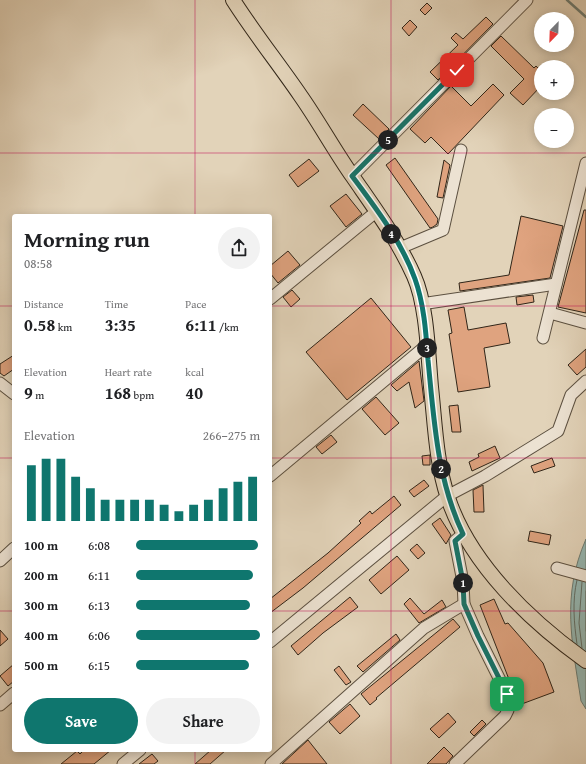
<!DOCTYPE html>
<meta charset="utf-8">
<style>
:root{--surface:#fff;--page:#f2f2f2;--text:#202124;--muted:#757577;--accent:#0f766e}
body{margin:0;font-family:"Gentium Book Plus",serif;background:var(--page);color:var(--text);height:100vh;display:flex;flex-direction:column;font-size:15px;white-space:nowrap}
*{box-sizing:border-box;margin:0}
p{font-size:13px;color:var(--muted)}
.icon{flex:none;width:22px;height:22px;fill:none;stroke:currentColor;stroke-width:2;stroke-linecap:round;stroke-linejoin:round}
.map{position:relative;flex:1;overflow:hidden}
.panel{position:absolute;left:12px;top:214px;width:260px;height:538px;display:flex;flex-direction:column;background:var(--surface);border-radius:4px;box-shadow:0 2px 10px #0003}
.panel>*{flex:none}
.needle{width:26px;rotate:203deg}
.fabs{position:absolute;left:534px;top:12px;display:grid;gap:8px}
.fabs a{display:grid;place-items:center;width:40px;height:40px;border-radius:50%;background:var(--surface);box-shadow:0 2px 10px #0003;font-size:20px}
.pin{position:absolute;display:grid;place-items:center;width:34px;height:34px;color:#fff;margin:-17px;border-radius:8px;box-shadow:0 2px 6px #0006}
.km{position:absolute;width:20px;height:20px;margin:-10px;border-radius:50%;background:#222;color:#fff;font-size:11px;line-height:20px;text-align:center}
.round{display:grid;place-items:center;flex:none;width:42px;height:42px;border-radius:21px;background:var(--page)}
.summary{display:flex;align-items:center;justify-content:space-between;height:68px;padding:0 12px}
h1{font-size:22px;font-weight:600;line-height:30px}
.metrics{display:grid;grid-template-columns:repeat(3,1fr);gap:6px;height:68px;padding:4px 12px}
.metrics div{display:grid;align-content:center}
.metrics b{font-size:17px;font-weight:600}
.metrics small{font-size:11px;font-weight:400}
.metrics p{font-size:11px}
.chart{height:112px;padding:8px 12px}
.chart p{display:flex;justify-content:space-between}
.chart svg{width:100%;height:72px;margin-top:4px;stroke:var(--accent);stroke-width:6}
.action{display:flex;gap:8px;margin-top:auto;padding:8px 12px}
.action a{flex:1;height:46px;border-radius:24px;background:var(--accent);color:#fff;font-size:16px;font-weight:600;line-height:46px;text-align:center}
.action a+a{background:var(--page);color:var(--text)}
ul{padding:0 12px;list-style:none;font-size:13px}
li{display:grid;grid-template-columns:64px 48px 1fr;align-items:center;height:30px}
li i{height:10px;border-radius:5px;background:var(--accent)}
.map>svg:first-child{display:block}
.water{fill:#95b7b2;stroke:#6d7d74}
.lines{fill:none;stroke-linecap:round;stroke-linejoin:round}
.shore{stroke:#626e65;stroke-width:1}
.stream{stroke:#6d7d74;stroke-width:2.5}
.building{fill:#dfa37f;stroke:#302518}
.minor-casing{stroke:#5c5040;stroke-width:13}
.major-casing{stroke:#302518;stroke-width:16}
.minor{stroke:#ece2d2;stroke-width:11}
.major{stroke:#e2d3b9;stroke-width:14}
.route-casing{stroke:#fff;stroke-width:8}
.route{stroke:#0f766e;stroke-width:5}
.grid{fill:none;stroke:#c2185b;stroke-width:1;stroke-opacity:0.55}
</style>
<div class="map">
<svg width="586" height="764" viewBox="0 0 586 764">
<rect width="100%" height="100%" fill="#e2d3b9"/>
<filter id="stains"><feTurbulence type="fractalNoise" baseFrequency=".005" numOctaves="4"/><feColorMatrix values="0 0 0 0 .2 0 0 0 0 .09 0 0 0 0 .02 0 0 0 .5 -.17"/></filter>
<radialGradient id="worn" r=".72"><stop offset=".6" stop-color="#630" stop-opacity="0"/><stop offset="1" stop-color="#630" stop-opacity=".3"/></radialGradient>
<path class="water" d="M 586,539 L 586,709 L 581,701 C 572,642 561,596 586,539 Z"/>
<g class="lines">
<g class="shore">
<path d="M 582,582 L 579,623 L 582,648"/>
<path d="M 586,591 L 586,631"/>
<path d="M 577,644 C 574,623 572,601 577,580"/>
</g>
<path class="stream" d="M 567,0 L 586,17"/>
</g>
<g class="building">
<path d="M 427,3 L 432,8 L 425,15 L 420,10 Z"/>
<path d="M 486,17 L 493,24 L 438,80 L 430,72 L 458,45 L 451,38 L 456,33 L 463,39 Z"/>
<path d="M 410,20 L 417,27 L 409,36 L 402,28 Z"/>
<path d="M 501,36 L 534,68 L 536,66 L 541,71 L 541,86 L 523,105 L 510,93 L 524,79 L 491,46 Z"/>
<path d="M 493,84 L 504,95 L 448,154 L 431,137 L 425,143 L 410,129 L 451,86 L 471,106 Z"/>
<path d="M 363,104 L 389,129 L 379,139 L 353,115 Z"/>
<path d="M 395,158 L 438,219 L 437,224 L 433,227 L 430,228 L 386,165 Z"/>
<path d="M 309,159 L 319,171 L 298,187 L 289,175 Z"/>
<path d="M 444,160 L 450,165 L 443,198 L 437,197 Z"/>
<path d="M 346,194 L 362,214 L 346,227 L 330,206 Z"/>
<path d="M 584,210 L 586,210 L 586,313 L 558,307 Z"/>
<path d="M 521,216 L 563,226 L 550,278 L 460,291 L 459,283 L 509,275 Z"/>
<path d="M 288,251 L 300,265 L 278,283 L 270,273 L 270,266 Z"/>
<path d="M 292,290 L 300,299 L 291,307 L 283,297 Z"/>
<path d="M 533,295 L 534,302 L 517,305 L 516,297 Z"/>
<path d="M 371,298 L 411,347 L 347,400 L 306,352 Z"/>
<path d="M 464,307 L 468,330 L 506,323 L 510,343 L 484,348 L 490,387 L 458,392 L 449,334 L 452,333 L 448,310 Z"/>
<path d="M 586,349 L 586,367 L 577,375 L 568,365 Z"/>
<path d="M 14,355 L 14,369 L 4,376 L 0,373 L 0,364 Z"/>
<path d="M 419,361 L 424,401 L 415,408 L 409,382 L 397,391 L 391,385 Z"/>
<path d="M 376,397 L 399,423 L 385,435 L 362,409 Z"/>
<path d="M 458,405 L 461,432 L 452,432 L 449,406 Z"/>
<path d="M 331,435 L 337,442 L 322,454 L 316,447 Z"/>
<path d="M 495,446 L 500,458 L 472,471 L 469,462 L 479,457 L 478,454 Z"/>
<path d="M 430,455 L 430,465 L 423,465 L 422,456 Z"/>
<path d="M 552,458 L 555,466 L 534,473 L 531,466 Z"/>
<path d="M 424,480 L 429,486 L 414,497 L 409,491 Z"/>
<path d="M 483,485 L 484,512 L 474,512 L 473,490 Z"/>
<path d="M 394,496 L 401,505 L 303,588 L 270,613 L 270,599 L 328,553 L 361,523 L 359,521 L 370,511 L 372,514 Z"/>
<path d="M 440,518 L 451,535 L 446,544 L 432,524 Z"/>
<path d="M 530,531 L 551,535 L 549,545 L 528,541 Z"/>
<path d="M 417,544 L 425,553 L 418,559 L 410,550 Z"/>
<path d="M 397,556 L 409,570 L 381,594 L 369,580 Z"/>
<path d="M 350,597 L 358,607 L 323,633 L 298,655 L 291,646 Z"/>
<path d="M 410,598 L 424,614 L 442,600 L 446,607 L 419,623 L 404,604 Z"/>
<path d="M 494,599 L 505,624 L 508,623 L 543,663 L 554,692 L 519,705 L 480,605 Z"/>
<path d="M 453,619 L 460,627 L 376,698 L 377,699 L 370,705 L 361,694 Z"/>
<path d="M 0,630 L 8,639 L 0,646 Z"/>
<path d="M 396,634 L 400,640 L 363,672 L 357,666 Z"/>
<path d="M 14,664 L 14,681 L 8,686 L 0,676 Z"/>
<path d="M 339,666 L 351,682 L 346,685 L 334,670 Z"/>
<path d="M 350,704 L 360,716 L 340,734 L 329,722 Z"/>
<path d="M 448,713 L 456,722 L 439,738 L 430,729 Z"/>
<path d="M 482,720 L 486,724 L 474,736 L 470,732 Z"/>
<path d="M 308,740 L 327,764 L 282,764 Z"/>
<path d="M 444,747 L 453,756 L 446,764 L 427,764 Z"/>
<path d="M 84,750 L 111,750 L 94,764 L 61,764 L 77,751 L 80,754 Z"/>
<path d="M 211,750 L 226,750 L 210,764 L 195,764 Z"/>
<path d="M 152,754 L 158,761 L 154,764 L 139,764 Z"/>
</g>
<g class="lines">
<g class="minor-casing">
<g id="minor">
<path d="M 352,176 L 527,0"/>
<path d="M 400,248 L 443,230 L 461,150"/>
<path d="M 270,299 L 377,211"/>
<path d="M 421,304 L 556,284"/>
<path d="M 550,313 L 586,323"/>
<path d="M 543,338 L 586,163"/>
<path d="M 0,383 L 14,394"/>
<path d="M 270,476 L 427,345"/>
<path d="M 0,561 L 14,548"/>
<path d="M 557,568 L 586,576"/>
<path d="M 270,642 L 447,496 L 485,476 L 558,431 L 571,395 L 586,381"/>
<path d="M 0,705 L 14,693"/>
<path d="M 123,764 L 140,750"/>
<path d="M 271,764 L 424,628 L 464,604"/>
<path d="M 455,764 L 505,716 L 508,710 L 509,703 L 507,694 L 478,636 L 464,604 L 463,582 L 455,541 L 463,534"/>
</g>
</g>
<g class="major-casing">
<path id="major" d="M 233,0 C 254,33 278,63 300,95 C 319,122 334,150 353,177 C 375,209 398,240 414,276 C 427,305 428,354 431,387 C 435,424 436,462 448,498 C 470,564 530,621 586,661"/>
</g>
<use href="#minor" class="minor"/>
<use href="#major" class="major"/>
</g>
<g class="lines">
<g class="route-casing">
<path id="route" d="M 457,70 L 352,176 C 375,207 402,242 415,279 C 424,304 426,333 428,360 C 434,420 437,479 463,534 L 455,541 L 463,582 L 464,604 L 478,636 L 507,694"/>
</g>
<use href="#route" class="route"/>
</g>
<path class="grid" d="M 195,0 L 195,216M 391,0 L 391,764M 0,153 L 586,153M 0,306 L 14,306M 270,306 L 586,306M 0,458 L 14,458M 270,458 L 586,458M 0,611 L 14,611M 270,611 L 586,611M 195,750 L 195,764"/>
<rect width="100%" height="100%" filter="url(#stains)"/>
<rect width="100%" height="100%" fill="url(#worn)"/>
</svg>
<div class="fabs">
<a><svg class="needle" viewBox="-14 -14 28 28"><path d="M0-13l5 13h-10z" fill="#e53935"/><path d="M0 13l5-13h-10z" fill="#757577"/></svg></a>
<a>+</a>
<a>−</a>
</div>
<div class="pin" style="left:507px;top:694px;background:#1e9e55"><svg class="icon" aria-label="arrive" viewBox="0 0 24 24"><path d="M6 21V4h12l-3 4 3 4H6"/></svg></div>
<div class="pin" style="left:457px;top:70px;background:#d93025"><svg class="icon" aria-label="check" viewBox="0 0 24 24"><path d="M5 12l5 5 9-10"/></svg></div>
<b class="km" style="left:463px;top:583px">1</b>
<b class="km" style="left:441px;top:469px">2</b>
<b class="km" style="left:427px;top:348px">3</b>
<b class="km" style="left:391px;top:234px">4</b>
<b class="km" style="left:388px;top:140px">5</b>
<section class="panel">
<div class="summary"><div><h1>Morning run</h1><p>08:58</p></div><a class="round"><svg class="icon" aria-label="share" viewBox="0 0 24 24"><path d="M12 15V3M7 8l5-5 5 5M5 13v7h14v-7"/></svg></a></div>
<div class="metrics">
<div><p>Distance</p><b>0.58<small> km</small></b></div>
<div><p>Time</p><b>3:35</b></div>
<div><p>Pace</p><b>6:11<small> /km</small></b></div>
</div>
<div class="metrics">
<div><p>Elevation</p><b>9<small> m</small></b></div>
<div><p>Heart rate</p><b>168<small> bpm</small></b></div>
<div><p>kcal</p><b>40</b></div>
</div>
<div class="chart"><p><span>Elevation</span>266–275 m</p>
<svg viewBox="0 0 160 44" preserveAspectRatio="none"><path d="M5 44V10M15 44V6M25 44V6M35 44V17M45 44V24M55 44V31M65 44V31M75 44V31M85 44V31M95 44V34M105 44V38M115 44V34M125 44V31M135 44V24M145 44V20M155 44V17"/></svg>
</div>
<ul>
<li><b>100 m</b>6:08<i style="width:98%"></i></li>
<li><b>200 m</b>6:11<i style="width:94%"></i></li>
<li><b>300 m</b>6:13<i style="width:92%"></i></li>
<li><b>400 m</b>6:06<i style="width:100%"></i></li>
<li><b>500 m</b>6:15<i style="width:91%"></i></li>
</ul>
<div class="action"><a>Save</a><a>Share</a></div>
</section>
</div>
